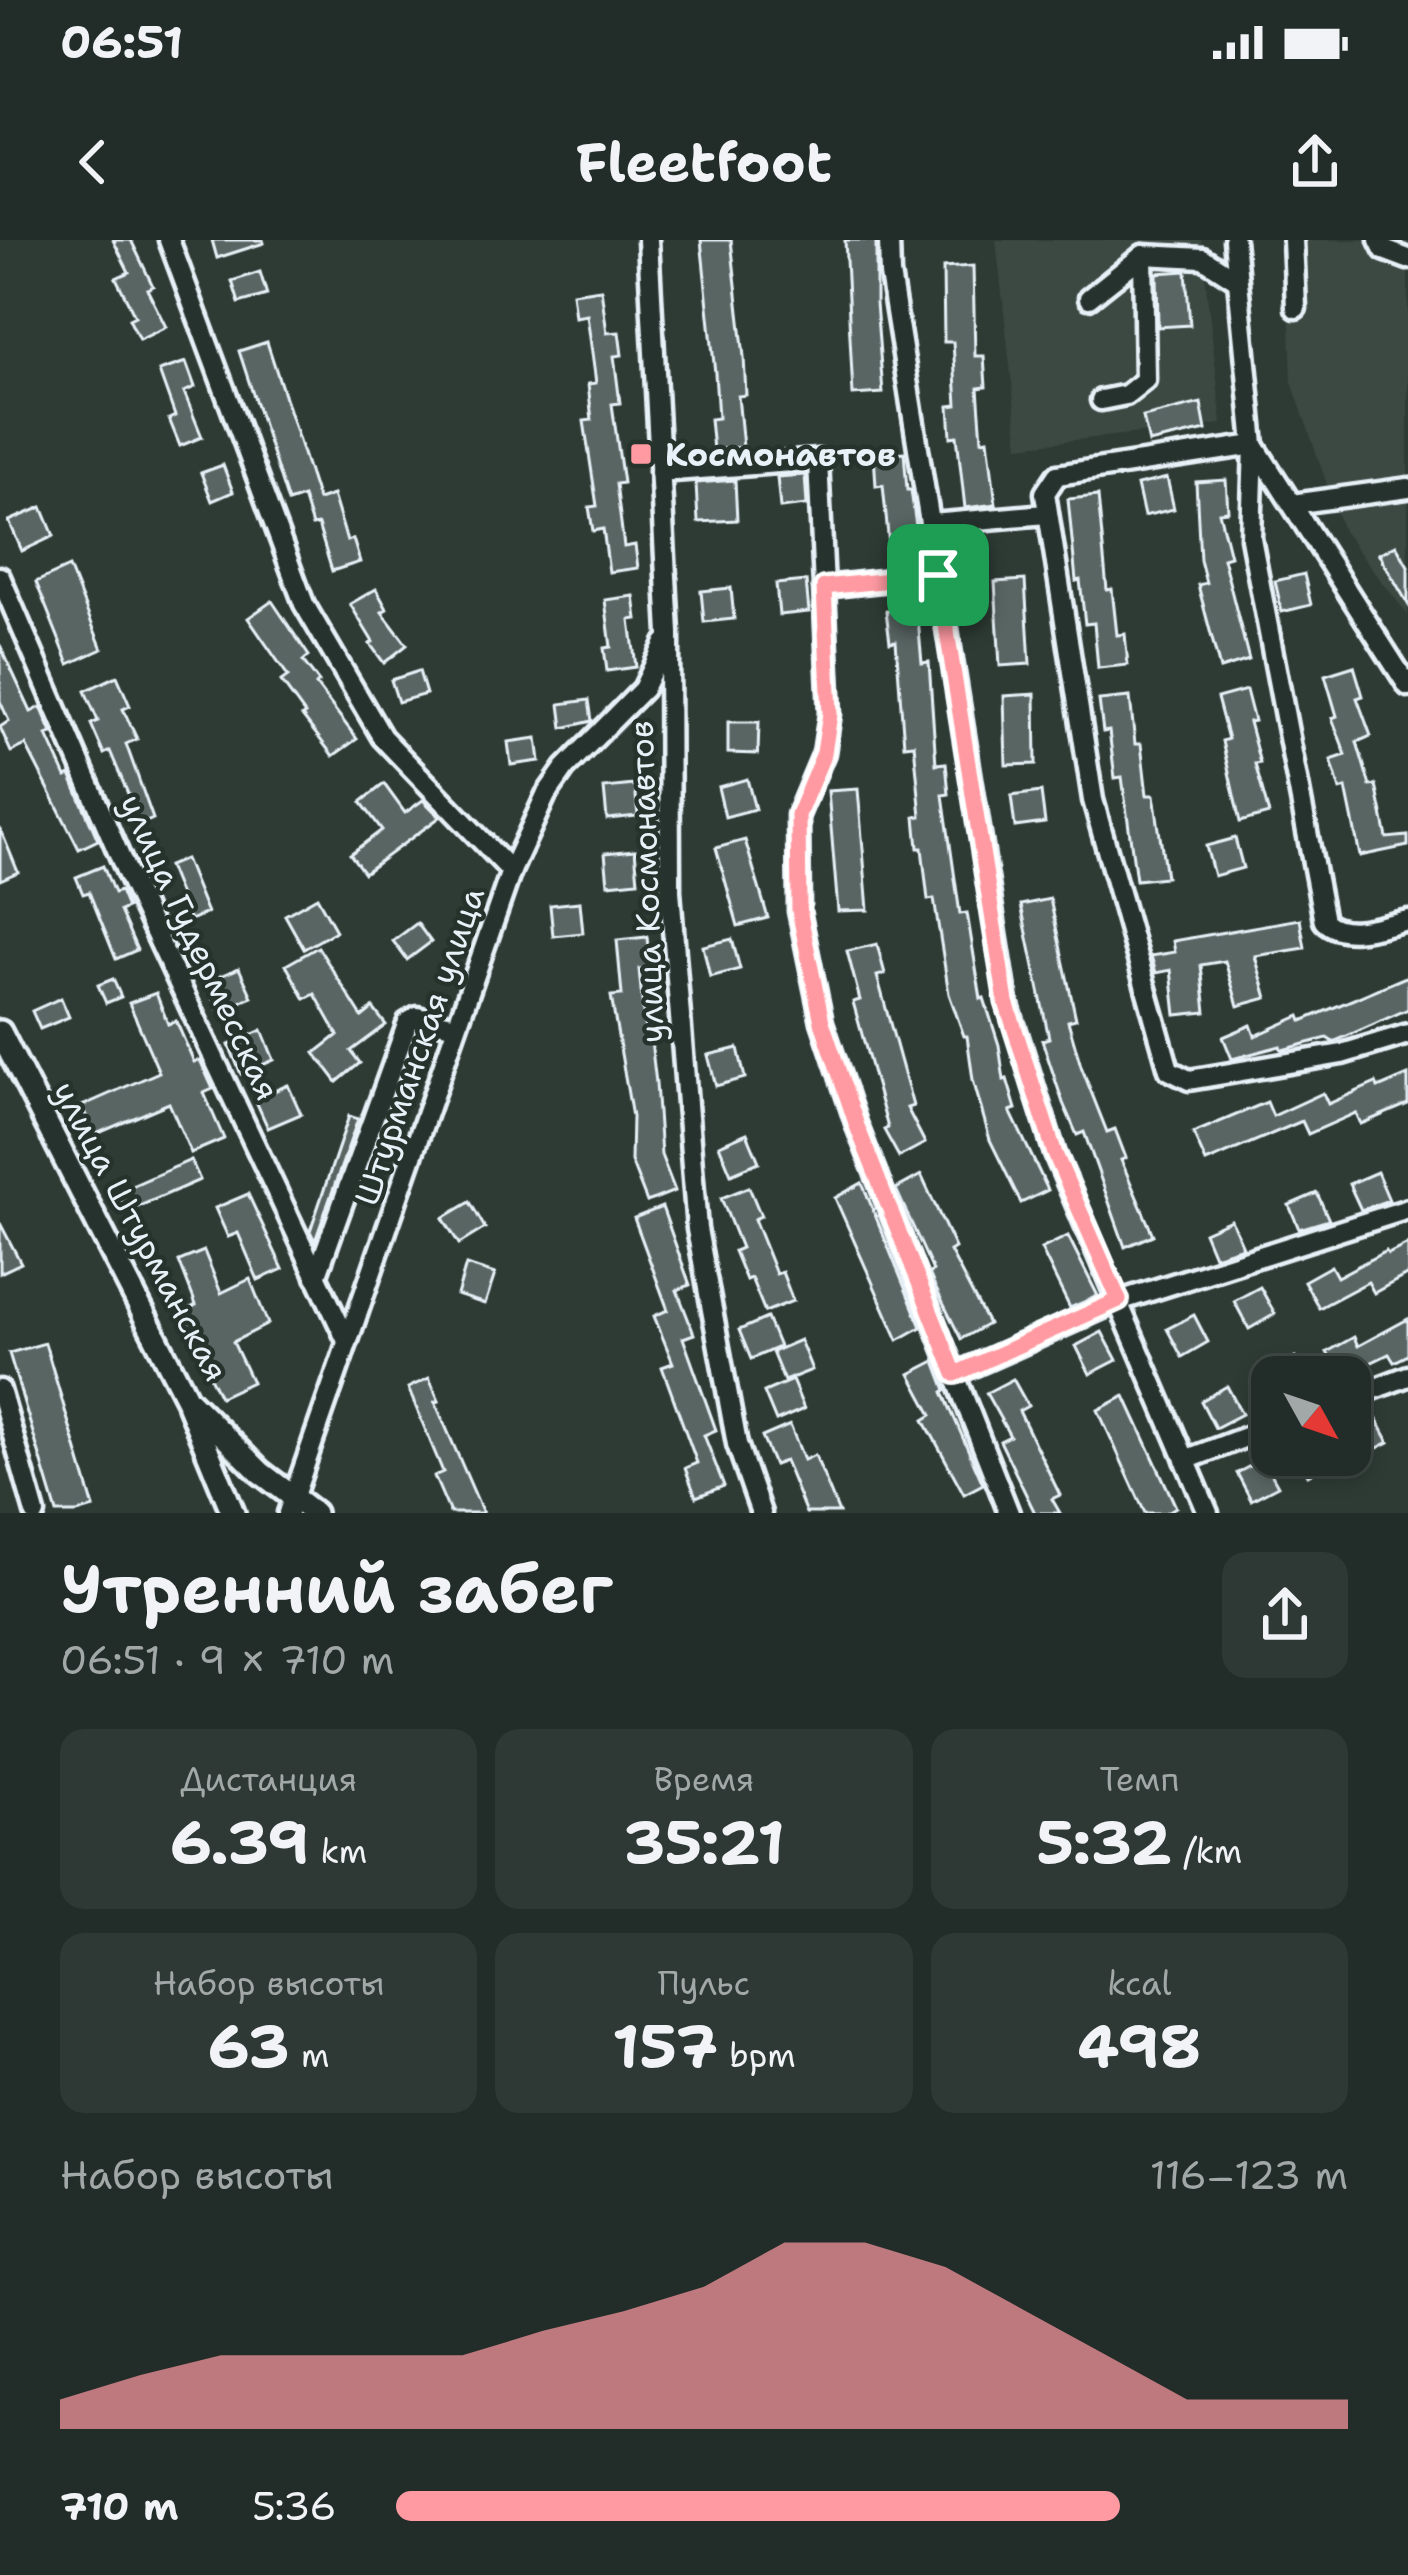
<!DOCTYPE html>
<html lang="ru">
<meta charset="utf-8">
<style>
:root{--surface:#222c28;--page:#2e3834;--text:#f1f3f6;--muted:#a2a7a8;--line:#3f4845;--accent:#ff9aa2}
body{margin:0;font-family:"Shantell Sans",sans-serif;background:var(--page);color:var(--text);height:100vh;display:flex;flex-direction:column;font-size:45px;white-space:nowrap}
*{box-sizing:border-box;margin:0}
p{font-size:39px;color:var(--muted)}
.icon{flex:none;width:66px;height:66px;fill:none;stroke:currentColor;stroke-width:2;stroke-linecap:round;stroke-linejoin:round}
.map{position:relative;height:1273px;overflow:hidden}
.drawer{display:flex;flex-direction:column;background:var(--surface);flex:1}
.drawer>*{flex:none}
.needle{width:78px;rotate:130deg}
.fabs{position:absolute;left:1251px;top:1116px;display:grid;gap:24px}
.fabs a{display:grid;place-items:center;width:120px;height:120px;border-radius:24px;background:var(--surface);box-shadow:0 6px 18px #0003,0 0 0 3px var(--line);font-size:60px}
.pin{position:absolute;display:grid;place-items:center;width:102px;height:102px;color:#fff;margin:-51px;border-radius:24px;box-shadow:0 6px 18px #0006}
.round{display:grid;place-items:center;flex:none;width:126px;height:126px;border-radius:24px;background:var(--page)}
.summary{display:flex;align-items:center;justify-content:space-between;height:204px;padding:0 60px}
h1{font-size:66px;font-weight:700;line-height:90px}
.metrics{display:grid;grid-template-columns:repeat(3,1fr);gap:18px;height:204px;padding:12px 60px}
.metrics div{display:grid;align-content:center;border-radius:24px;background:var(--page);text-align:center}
.metrics b{font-size:60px;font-weight:700}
.metrics small{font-size:33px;font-weight:400}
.metrics p{font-size:33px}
.chart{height:336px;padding:24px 60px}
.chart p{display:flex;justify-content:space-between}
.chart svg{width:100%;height:216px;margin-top:12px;fill:var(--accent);opacity:.7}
ul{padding:0 60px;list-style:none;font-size:39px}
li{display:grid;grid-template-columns:192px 144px 1fr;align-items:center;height:90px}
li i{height:30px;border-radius:15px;background:var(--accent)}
.status{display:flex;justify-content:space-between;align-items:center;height:84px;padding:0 60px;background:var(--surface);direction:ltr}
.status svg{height:33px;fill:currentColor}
header{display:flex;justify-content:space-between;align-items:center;height:156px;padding:0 60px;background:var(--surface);font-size:54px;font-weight:700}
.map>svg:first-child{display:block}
.built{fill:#3b4843}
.building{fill:#596563;stroke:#e8f1f8;stroke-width:3}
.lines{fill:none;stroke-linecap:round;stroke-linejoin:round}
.minor-casing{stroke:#e8f1f8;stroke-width:27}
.major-casing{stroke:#e8f1f8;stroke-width:30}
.minor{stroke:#26332d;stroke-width:18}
.major{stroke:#26332d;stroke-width:21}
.route-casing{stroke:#fff;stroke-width:24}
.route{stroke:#ff9aa2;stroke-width:15}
.poi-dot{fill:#ff9aa2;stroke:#26332d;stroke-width:4.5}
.labels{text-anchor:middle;stroke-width:9;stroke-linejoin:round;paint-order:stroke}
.poi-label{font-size:33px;font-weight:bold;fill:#e8f1f8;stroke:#26332d;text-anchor:start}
.street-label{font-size:33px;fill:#e8f1f8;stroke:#26332d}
</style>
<div class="status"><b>06:51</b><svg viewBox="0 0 49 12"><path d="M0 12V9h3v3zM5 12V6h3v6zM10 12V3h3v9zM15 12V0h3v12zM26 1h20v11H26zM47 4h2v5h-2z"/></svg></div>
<header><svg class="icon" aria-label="back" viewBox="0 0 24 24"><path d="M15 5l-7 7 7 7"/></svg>Fleetfoot<svg class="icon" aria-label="share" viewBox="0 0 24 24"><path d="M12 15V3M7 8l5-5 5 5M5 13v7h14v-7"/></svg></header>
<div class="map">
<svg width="1408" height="1273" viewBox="0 0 1408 1273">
<rect width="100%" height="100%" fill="#2e3b35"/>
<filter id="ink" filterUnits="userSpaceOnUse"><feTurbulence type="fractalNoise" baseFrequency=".00833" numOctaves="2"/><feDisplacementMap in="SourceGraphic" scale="24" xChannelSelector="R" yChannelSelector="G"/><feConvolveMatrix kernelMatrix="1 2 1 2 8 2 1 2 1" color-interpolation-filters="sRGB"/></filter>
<g filter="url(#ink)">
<g class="built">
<path d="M 996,0 L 1201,0 L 1222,184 L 1019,206 Z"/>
<path d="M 1287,0 L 1408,0 L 1408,375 L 1343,291 L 1292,142 Z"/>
</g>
<g class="building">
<path d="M 113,0 L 131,0 L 153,46 L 147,49 L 166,87 L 139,100 L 129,79 L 135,76 L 116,38 L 129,32 Z"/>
<path d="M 212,0 L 263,0 L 264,3 L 217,18 Z"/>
<path d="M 701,0 L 731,0 L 744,117 L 746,155 L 738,156 L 743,207 L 713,210 L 710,179 L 718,178 L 715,133 Z"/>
<path d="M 845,0 L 876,0 L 876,63 L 883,153 L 853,155 Z"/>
<path d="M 973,26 L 975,116 L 984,116 L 986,147 L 978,148 L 982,200 L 988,199 L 996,264 L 965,268 L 957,196 L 951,197 L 949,166 L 957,165 L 953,102 L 944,102 L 943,28 Z"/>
<path d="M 1186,31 L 1190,85 L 1158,87 L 1157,33 Z"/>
<path d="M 260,32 L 267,55 L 239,63 L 232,41 Z"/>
<path d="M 601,49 L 607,93 L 619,92 L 622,115 L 614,116 L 620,163 L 612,164 L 623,243 L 616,244 L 624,307 L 635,305 L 638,328 L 609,332 L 603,289 L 593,291 L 589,267 L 597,266 L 584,181 L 592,180 L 588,144 L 596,143 L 587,75 L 575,77 L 572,53 Z"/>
<path d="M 267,102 L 318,260 L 333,255 L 347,301 L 353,299 L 360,322 L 332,331 L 318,285 L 312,286 L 303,257 L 288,262 L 239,111 Z"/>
<path d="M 186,122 L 195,147 L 184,152 L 202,197 L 180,206 L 169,179 L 175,176 L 159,131 Z"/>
<path d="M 1201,163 L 1206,190 L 1149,203 L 1143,177 Z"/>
<path d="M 904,212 L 907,250 L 911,250 L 921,323 L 891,326 L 883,245 L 876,246 L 874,214 Z"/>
<path d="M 223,225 L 233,252 L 212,261 L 201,233 Z"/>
<path d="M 805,235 L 807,265 L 780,268 L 777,237 Z"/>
<path d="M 1167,238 L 1174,269 L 1144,276 L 1137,245 Z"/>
<path d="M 735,240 L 737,280 L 698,282 L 696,243 Z"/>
<path d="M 1226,240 L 1228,271 L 1219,272 L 1230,316 L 1223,318 L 1249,420 L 1220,429 L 1198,345 L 1206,343 L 1200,320 L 1196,242 Z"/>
<path d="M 1098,256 L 1107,350 L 1112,349 L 1117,395 L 1125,394 L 1128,425 L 1098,428 L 1094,383 L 1085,384 L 1080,340 L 1076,341 L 1068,259 Z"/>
<path d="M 42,267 L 54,296 L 22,311 L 9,281 Z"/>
<path d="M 1396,305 L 1408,326 L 1408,364 L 1379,314 Z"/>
<path d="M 69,327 L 102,409 L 69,424 L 36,342 Z"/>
<path d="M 1304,334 L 1311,365 L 1282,372 L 1275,341 Z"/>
<path d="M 1025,340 L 1030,424 L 1000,426 L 995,342 Z"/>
<path d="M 806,341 L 809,372 L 779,375 L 776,344 Z"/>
<path d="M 731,348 L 734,379 L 704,382 L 701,351 Z"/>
<path d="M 376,349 L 387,369 L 382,372 L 407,405 L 384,423 L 370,404 L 373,402 L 350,364 Z"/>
<path d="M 634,356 L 637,379 L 630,380 L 636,427 L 607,431 L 604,408 L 611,407 L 605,360 Z"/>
<path d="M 272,361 L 309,416 L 303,421 L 319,442 L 316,445 L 357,499 L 333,516 L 302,476 L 305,474 L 281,441 L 288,436 L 248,378 Z"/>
<path d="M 917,368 L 922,423 L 929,422 L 936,524 L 946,523 L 949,554 L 943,555 L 960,674 L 967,673 L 981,759 L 984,758 L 999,805 L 1004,840 L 1007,839 L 1016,869 L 1010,871 L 1048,950 L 1021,963 L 990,900 L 973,840 L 967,796 L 964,796 L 949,754 L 934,659 L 928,660 L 922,608 L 918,608 L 915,577 L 921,576 L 914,504 L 904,505 L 896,401 L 890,402 L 886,371 Z"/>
<path d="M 0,405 L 31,472 L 41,467 L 52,493 L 47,495 L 66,537 L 70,535 L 98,600 L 79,609 L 26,505 L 11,512 L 0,487 L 9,481 L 0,461 Z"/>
<path d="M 1354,426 L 1363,456 L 1357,458 L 1371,496 L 1357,502 L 1370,546 L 1376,545 L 1387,598 L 1408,596 L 1408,606 L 1360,616 L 1346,548 L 1340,550 L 1331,520 L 1346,515 L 1332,478 L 1337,476 L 1325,435 Z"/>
<path d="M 419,431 L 426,454 L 398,462 L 391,440 Z"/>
<path d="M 117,436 L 130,466 L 123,469 L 137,499 L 126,504 L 153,579 L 137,586 L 127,563 L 131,561 L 110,511 L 104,514 L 91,484 L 98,481 L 85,451 Z"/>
<path d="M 1246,450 L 1254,481 L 1249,482 L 1260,523 L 1255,524 L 1269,574 L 1240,582 L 1222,501 L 1228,499 L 1217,458 Z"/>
<path d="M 1035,454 L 1036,524 L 1006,525 L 1004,456 Z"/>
<path d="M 1130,457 L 1135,504 L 1141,504 L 1147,555 L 1154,555 L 1166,637 L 1136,640 L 1122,537 L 1115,538 L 1109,491 L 1103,492 L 1099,460 Z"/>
<path d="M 589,460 L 592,481 L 563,488 L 560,464 Z"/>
<path d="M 728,482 L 759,482 L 758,514 L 728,513 Z"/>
<path d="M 537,498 L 540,521 L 511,525 L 508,502 Z"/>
<path d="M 747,539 L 755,569 L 725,577 L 718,547 Z"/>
<path d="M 384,544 L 405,573 L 423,560 L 440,577 L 364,633 L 350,614 L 382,590 L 361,562 Z"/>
<path d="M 635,545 L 638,576 L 607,579 L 604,548 Z"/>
<path d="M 858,549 L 868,670 L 838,671 L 828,551 Z"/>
<path d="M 1041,552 L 1045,583 L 1015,587 L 1011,556 Z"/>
<path d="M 0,588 L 18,632 L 0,640 Z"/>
<path d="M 1235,598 L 1243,628 L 1214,636 L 1206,606 Z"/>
<path d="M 745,600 L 768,678 L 738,686 L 716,608 Z"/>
<path d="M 635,610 L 638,641 L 608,644 L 605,613 Z"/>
<path d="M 185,619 L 207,673 L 190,680 L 168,626 Z"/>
<path d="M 103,626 L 114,653 L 120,651 L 127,668 L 120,671 L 137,710 L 116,719 L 89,652 L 83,654 L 76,637 Z"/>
<path d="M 317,657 L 336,691 L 304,709 L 285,675 Z"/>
<path d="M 1050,659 L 1076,779 L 1068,781 L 1081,826 L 1107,892 L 1115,889 L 1126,918 L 1121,920 L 1153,995 L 1125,1007 L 1084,892 L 1077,895 L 1063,863 L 1042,800 L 1049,798 L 1021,665 Z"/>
<path d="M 580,662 L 583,693 L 553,696 L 550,665 Z"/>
<path d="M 1300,679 L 1305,708 L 1255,716 L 1267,758 L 1238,766 L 1225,721 L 1201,725 L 1206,772 L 1176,775 L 1171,730 L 1156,733 L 1151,716 L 1175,712 L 1173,701 Z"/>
<path d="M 417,683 L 431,702 L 407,720 L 393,701 Z"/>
<path d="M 647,697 L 650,728 L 639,729 L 646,802 L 651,801 L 656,843 L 661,915 L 675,951 L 647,962 L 631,921 L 632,877 L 611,756 L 622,755 L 617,700 Z"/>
<path d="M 732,699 L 740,729 L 710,737 L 703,706 Z"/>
<path d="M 877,704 L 885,734 L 877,736 L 913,866 L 907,868 L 925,903 L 899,917 L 884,890 L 888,888 L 853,762 L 860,760 L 847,711 Z"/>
<path d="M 318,707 L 362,777 L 373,768 L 386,785 L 351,811 L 360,823 L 337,842 L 315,813 L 338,795 L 315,754 L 305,759 L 286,725 Z"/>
<path d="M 239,728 L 252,757 L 219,771 L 206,742 Z"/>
<path d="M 1408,736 L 1408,769 L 1333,802 L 1327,798 L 1282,810 L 1280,806 L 1232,819 L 1223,797 L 1251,785 L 1255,796 L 1300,776 L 1302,781 Z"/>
<path d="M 113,739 L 121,757 L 106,763 L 98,745 Z"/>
<path d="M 156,753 L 168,784 L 176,781 L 194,822 L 200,820 L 204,829 L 213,849 L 204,853 L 224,899 L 191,913 L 169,863 L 94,895 L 82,866 L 159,832 L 129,763 Z"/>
<path d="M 61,758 L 69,777 L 40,789 L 32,771 Z"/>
<path d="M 262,790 L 274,820 L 241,834 L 229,805 Z"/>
<path d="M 738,808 L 745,838 L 716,846 L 708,815 Z"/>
<path d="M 1408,835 L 1408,864 L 1361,884 L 1356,873 L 1308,894 L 1302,881 L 1206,922 L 1193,893 L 1267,862 L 1273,876 L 1323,853 L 1328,864 L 1376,843 L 1378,848 Z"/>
<path d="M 288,845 L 301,874 L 268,888 L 255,859 Z"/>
<path d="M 349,876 L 358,879 L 315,1001 L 310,991 Z"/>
<path d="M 747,893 L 759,922 L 731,934 L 719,905 Z"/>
<path d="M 191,920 L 200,940 L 126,972 L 118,952 Z"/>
<path d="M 1377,932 L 1389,960 L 1361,970 L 1349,944 Z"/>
<path d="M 921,935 L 955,1008 L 950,1011 L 988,1084 L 961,1099 L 934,1045 L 929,1033 L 933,1031 L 896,949 Z"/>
<path d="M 862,943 L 921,1087 L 898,1100 L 835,958 Z"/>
<path d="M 749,947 L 761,976 L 754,979 L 776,1034 L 782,1032 L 793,1061 L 765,1072 L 751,1038 L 746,1040 L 734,1011 L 741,1008 L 721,958 Z"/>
<path d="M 1317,953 L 1329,980 L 1299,989 L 1289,965 Z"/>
<path d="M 248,954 L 283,1029 L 258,1040 L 238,993 L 228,997 L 215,968 Z"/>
<path d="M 470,962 L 485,988 L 459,1004 L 443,978 Z"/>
<path d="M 662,967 L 690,1045 L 677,1050 L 694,1094 L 683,1098 L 716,1190 L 704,1195 L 724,1246 L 696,1257 L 685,1228 L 697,1223 L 662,1127 L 673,1123 L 654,1076 L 668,1070 L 634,978 Z"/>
<path d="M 1231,980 L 1243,1007 L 1214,1016 L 1204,992 Z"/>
<path d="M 0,983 L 21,1023 L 0,1033 Z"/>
<path d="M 1068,996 L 1098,1056 L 1070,1068 L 1041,1009 Z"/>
<path d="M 1408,1004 L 1408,1034 L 1374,1053 L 1368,1042 L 1319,1068 L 1304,1041 L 1331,1026 L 1337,1037 L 1386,1011 L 1388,1014 Z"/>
<path d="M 204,1011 L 221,1053 L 250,1039 L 268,1084 L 233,1102 L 252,1142 L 220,1157 L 179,1074 L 196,1065 L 179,1021 Z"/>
<path d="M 466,1025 L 495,1034 L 485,1064 L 457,1055 Z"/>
<path d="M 1260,1047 L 1275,1074 L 1249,1089 L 1234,1061 Z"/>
<path d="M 1194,1075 L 1208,1102 L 1182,1117 L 1167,1089 Z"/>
<path d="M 767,1078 L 779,1107 L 751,1119 L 739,1090 Z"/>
<path d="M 1408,1079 L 1408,1115 L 1394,1122 L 1389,1114 L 1341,1137 L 1327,1112 L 1354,1097 L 1358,1106 Z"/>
<path d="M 1102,1092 L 1117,1120 L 1090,1134 L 1076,1106 Z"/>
<path d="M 800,1100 L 812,1130 L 784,1141 L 772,1112 Z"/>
<path d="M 45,1103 L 94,1268 L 77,1273 L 57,1273 L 9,1113 Z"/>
<path d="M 1295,1118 L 1305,1137 L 1259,1137 Z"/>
<path d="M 935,1121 L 946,1150 L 943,1152 L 983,1244 L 964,1254 L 924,1180 L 932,1175 L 910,1134 Z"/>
<path d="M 429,1138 L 439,1161 L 435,1162 L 483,1273 L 450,1273 L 434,1236 L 443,1232 L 408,1148 Z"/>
<path d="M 1013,1139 L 1028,1166 L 1019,1171 L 1060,1255 L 1052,1259 L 1060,1273 L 1035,1273 L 1000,1201 L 1010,1196 L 986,1153 Z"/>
<path d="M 792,1140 L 804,1169 L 776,1181 L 764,1152 Z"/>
<path d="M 1227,1146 L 1242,1174 L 1215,1188 L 1201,1161 Z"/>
<path d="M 1125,1156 L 1176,1267 L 1166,1273 L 1145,1273 L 1098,1170 Z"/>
<path d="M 1374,1174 L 1389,1202 L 1362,1216 L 1350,1188 Z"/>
<path d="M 790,1185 L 804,1220 L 815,1215 L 839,1273 L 806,1273 L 785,1221 L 774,1225 L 762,1197 Z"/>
<path d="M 1297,1215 L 1345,1215 L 1308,1235 Z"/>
<path d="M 1263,1219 L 1278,1246 L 1251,1260 L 1237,1233 Z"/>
</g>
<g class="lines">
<g class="minor-casing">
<g id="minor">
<path d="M 169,0 L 304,364 L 382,497 L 511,631"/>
<path d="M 648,0 L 669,393 L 670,651 L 697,989 L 737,1204 L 761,1273"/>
<path d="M 889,0 L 890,34 L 1007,762 L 1055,914 L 1208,1273"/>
<path d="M 1234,0 L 1254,205 L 1251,298 L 1324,681 C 1345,701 1382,685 1408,680"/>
<path d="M 1293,0 L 1296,68"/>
<path d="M 1379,0 L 1384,10 L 1408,19"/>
<path d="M 1089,58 L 1143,15 L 1203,18 L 1237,40"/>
<path d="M 1101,160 L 1126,155 L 1145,140 L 1143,15"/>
<path d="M 1254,205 L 1057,235 L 1045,253 L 1093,560 L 1169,830 L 1189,840 L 1342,814 L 1408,794"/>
<path d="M 1254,205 L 1408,446"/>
<path d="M 660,232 L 818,220 L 830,474 L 824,513 L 798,575 L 799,671 L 822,782 L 857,886 L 1009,1273"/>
<path d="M 1292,264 L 1408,248"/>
<path d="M 932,284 L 1046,274"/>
<path d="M 0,337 L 127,633 L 347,1101"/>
<path d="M 824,347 L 938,335"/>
<path d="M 316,1037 L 408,782 L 417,777 L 456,786"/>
<path d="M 955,1134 L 1119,1061 L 1408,969"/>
<path d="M 0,1150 L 35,1273"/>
<path d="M 1350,1158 L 1408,1136"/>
<path d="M 1185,1220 L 1272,1187"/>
<path d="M 288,1273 L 511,631 L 546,555 L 565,528 L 643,449 L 665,403"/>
</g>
</g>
<g class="major-casing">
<g id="major">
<path d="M 0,792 L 187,1159 L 260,1232 L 314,1273"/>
<path d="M 189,1166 L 233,1273"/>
</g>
</g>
<use href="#minor" class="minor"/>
<use href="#major" class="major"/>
</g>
</g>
<g class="lines" filter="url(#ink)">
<g class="route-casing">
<path id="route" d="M 938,335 L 1006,762 L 1055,914 L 1119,1060 L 955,1134 L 857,886 L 822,782 L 799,670 L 798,575 L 824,513 L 830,474 L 824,347 Z"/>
</g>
<use href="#route" class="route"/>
</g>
<rect class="poi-dot" x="629" y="202" width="24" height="24" rx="6"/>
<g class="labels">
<g class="poi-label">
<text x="665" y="226">Космонавтов</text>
</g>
<g class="street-label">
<text transform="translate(646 642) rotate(-92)" y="12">улица Космонавтов</text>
<text transform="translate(200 707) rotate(65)" y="12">улица Гудермесская</text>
<text transform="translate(419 806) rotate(-71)" y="12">Штурманская улица</text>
<text transform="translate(141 991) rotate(62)" y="12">улица Штурманская</text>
</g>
</g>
</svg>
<div class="fabs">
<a><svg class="needle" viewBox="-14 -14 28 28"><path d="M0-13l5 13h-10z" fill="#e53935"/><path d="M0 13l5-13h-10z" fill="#a2a7a8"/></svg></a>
</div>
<div class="pin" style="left:938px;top:335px;background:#1e9e55"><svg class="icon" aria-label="arrive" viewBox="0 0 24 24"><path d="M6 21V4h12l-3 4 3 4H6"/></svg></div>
</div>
<section class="drawer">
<div class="summary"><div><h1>Утренний забег</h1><p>06:51 · 9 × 710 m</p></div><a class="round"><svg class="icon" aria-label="share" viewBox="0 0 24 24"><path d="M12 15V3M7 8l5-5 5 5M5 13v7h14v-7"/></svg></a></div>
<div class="metrics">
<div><p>Дистанция</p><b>6.39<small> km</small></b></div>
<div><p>Время</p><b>35:21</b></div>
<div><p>Темп</p><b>5:32<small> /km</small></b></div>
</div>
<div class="metrics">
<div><p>Набор высоты</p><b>63<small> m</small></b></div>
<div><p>Пульс</p><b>157<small> bpm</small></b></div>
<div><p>kcal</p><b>498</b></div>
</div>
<div class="chart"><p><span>Набор высоты</span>116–123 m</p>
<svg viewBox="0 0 160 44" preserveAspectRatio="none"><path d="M0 44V38L10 33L20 29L30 29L40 29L50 29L60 24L70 20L80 15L90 6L100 6L110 11L120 20L130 29L140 38L150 38L160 38V44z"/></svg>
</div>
<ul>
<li><b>710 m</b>5:36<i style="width:76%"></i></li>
</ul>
</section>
